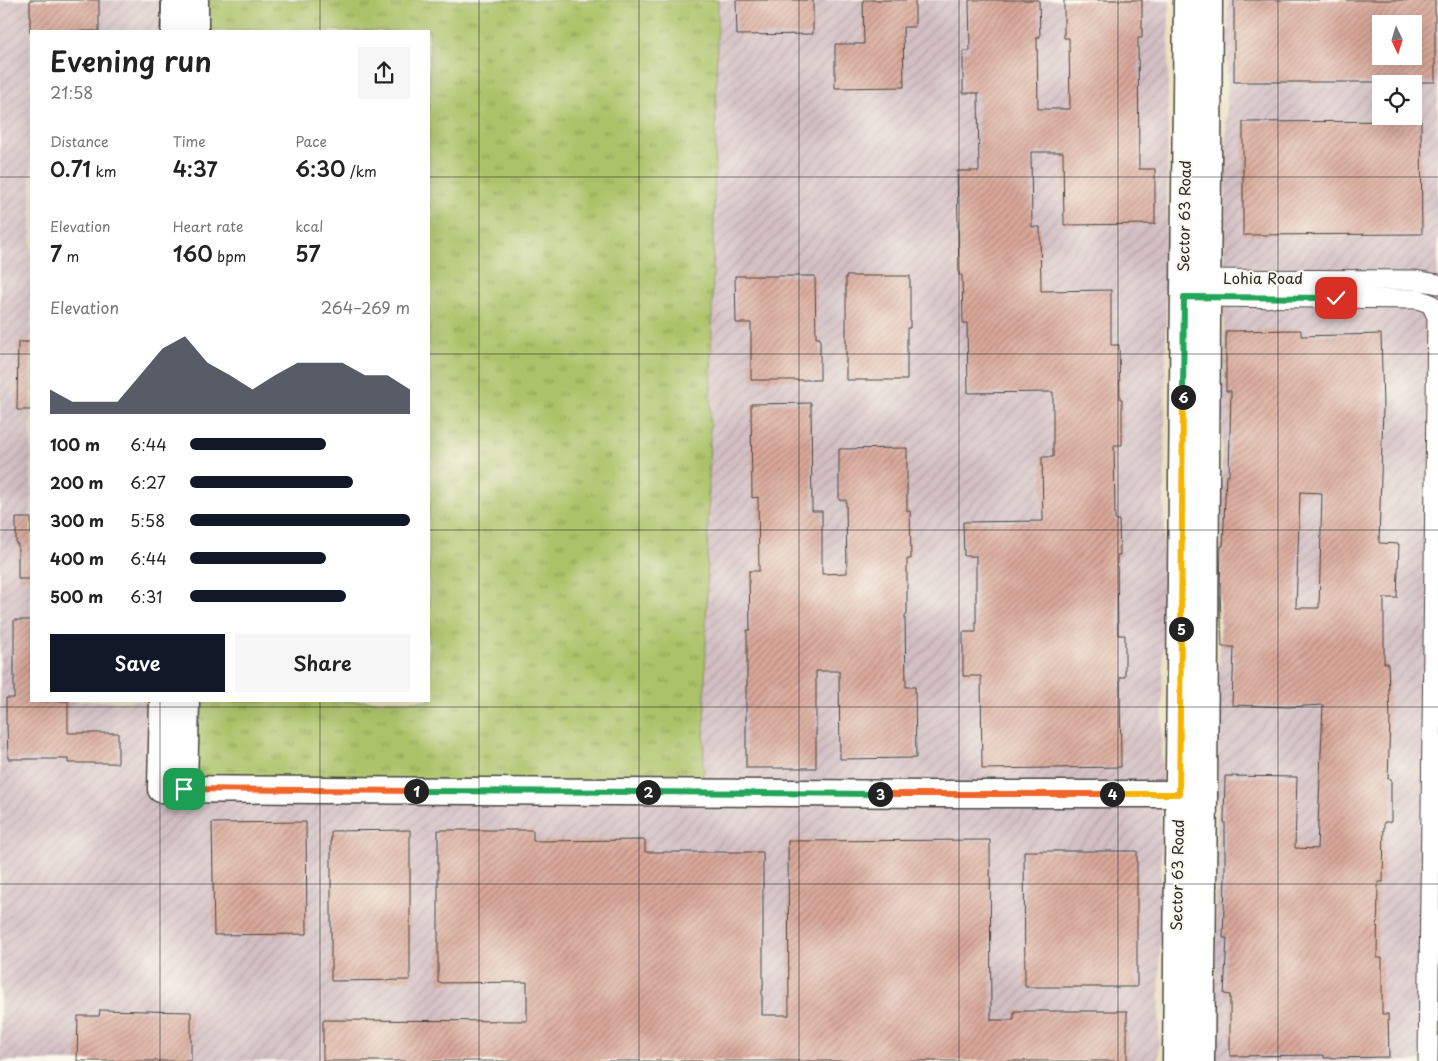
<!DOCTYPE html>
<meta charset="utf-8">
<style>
:root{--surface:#fff;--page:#f6f6f6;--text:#222;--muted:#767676;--accent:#111827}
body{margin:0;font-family:"Playpen Sans",sans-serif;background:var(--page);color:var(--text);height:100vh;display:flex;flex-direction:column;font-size:19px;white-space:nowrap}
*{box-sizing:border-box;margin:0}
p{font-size:16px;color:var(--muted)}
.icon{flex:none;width:28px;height:28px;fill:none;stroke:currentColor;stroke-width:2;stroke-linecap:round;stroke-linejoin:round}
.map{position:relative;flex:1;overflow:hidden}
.side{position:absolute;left:30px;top:30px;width:400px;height:672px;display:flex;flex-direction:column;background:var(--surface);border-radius:0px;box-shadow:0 5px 20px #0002}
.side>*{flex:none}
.needle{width:32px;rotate:176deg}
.tools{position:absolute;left:1372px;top:15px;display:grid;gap:10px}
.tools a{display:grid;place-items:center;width:50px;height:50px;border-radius:0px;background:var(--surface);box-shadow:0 5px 20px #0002;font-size:25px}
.pin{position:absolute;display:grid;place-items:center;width:42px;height:42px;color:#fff;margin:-21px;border-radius:10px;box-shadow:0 2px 8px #0006}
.km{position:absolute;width:25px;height:25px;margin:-12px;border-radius:50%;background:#222;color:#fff;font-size:14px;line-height:25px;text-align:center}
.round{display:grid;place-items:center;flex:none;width:52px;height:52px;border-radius:0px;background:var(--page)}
.head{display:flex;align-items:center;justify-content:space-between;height:85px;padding:0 20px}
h1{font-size:28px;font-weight:600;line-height:38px}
.stats{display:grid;grid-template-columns:repeat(3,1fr);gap:8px;height:85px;padding:5px 20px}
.stats div{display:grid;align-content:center}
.stats b{font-size:21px;font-weight:600}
.stats small{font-size:14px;font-weight:400}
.stats p{font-size:14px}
.chart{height:140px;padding:10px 20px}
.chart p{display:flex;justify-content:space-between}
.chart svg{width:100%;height:90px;margin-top:5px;fill:var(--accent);opacity:.7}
.cta{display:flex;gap:10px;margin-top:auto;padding:10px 20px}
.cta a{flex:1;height:58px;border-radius:0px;background:var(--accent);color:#fff;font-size:20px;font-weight:600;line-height:58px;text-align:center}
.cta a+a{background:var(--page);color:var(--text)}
ul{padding:0 20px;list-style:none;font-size:16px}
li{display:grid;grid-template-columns:80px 60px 1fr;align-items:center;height:38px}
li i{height:12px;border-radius:6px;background:var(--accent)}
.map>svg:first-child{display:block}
.industrial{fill:url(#industrial-furrows);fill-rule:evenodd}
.park{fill:url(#park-tufts);stroke:#6b7649}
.building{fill:url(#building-hatch);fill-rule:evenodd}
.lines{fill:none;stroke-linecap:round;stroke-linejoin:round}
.street-casing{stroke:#484641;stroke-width:21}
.secondary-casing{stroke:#484641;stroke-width:29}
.street{stroke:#fff;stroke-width:19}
.secondary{stroke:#fff;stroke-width:26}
.split-1-casing{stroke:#fff;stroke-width:10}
.split-2-casing{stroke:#fff;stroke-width:10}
.split-3-casing{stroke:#fff;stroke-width:10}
.split-4-casing{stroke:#fff;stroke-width:10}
.split-5-casing{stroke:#fff;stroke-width:10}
.split-6-casing{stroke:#fff;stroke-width:10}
.split-7-casing{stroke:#fff;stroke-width:10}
.split-1{stroke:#f0652b;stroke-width:6}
.split-2{stroke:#22a559;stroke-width:6}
.split-3{stroke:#22a559;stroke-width:6}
.split-4{stroke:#f0652b;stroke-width:6}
.split-5{stroke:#f5b400;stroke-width:6}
.split-6{stroke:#f5b400;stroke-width:6}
.split-7{stroke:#22a559;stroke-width:6}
.grid{fill:none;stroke:#2b2b2b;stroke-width:1;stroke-opacity:0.55}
.labels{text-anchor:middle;stroke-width:4;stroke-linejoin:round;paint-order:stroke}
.street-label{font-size:15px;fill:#2b2b2b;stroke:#fbf7ec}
</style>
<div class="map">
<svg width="1438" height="1061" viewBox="0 0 1438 1061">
<defs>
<pattern id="industrial-furrows" width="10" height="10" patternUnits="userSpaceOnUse" patternTransform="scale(1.25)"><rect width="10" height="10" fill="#d2bec3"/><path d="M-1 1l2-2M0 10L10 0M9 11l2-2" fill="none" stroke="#b4a3a8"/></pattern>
<pattern id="park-tufts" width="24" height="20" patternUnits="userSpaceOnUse" patternTransform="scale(1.25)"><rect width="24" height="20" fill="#abc267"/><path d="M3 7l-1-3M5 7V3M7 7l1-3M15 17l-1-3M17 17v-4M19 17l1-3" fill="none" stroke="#8b9e55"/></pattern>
<pattern id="building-hatch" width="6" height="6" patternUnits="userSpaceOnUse" patternTransform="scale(1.25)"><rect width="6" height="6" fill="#d9a799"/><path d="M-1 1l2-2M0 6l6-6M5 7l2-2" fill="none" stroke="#b0887d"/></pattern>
</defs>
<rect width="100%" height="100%" fill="#fbf7ec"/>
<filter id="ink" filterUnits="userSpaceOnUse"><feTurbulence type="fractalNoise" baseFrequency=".02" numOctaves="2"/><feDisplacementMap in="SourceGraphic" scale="10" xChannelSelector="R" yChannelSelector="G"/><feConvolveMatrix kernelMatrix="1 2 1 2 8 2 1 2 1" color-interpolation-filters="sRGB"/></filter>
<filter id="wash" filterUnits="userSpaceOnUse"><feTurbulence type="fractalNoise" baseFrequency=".0096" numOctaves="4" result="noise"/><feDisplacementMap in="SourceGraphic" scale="20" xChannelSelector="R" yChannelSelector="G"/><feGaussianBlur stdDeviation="1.12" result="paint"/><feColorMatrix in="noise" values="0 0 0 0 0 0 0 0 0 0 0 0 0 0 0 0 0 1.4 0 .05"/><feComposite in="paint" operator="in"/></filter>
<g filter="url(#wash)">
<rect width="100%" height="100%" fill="#ebe1bf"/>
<g class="industrial">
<path d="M 0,0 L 1169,0 L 1159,1061 L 0,1061 ZM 31,31 L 429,31 L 429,701 L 31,701 Z"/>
<path d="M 1228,0 L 1438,0 L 1438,1061 L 1214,1061 ZM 1381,24 L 1414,24 L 1414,56 L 1381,56 ZM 1381,84 L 1414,84 L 1414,116 L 1381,116 Z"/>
</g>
<path class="park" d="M 195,0 L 718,0 L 703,793 L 161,789 L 165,701 L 429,701 L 429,31 L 193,31 Z"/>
<g id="blocks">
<g class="building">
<rect x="30" y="0" width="69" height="31"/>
<path d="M 736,0 L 813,0 L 813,34 L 737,35 Z"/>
<path d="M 863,0 L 915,0 L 915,27 L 903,27 L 904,87 L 835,88 L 835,44 L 864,44 Z"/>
<path d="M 969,0 L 1039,0 L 1040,37 L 1037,37 L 1038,109 L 1070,109 L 1069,38 L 1064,38 L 1064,0 L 1142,0 L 1142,38 L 1138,38 L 1139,169 L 1155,169 L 1155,224 L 1064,225 L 1063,152 L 1031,152 L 1032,227 L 1040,227 L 1041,291 L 1111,290 L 1111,345 L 1119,345 L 1120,399 L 1122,399 L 1122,445 L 1114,445 L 1115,520 L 1119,520 L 1120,555 L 1117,555 L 1118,635 L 1125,635 L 1125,677 L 1120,677 L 1121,767 L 982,769 L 981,676 L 963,676 L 963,632 L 976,632 L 976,556 L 964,556 L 963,522 L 1043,521 L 1042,457 L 1053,457 L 1053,392 L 968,393 L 967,323 L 963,323 L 962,275 L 959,275 L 957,171 L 979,171 L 978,93 L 963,93 L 963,51 L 970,51 Z"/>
<path d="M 1234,0 L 1435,0 L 1435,82 L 1234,82 ZM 1381,24 L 1414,24 L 1414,56 L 1381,56 Z"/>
<path d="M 1421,121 L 1422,234 L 1243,235 L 1243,122 Z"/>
<path d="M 735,276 L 815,276 L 816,338 L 820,338 L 820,380 L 751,380 L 751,323 L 736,323 Z"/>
<path d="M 846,276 L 910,276 L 910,328 L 907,328 L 907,380 L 846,380 Z"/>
<path d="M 1301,330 L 1301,336 L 1381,334 L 1383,407 L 1379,543 L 1399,544 L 1397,598 L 1384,598 L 1384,663 L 1388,663 L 1390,721 L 1388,779 L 1391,779 L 1391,822 L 1384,822 L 1383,882 L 1378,882 L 1377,958 L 1382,958 L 1382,1014 L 1388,1014 L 1389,1057 L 1324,1058 L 1324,1055 L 1230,1056 L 1230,995 L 1224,994 L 1227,938 L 1223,938 L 1225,880 L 1225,822 L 1224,822 L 1225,776 L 1297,777 L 1295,848 L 1317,849 L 1323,705 L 1289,707 L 1232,705 L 1234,647 L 1222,647 L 1220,592 L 1221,546 L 1223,546 L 1226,476 L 1229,476 L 1231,391 L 1226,391 L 1226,331 ZM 1300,492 L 1322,493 L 1319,608 L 1296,608 Z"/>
<path d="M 18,342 L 31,342 L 31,410 L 17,410 Z"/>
<path d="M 811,403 L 812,511 L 822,511 L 822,574 L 847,573 L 846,500 L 839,500 L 839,449 L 907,448 L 907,511 L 910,511 L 911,559 L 907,559 L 907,615 L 905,615 L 906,687 L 915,687 L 916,758 L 840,759 L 839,671 L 816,671 L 816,768 L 746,768 L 746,686 L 747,686 L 747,630 L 750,630 L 749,571 L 759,571 L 758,497 L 752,498 L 751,404 Z"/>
<path d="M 16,518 L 31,518 L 31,579 L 18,579 L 18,544 L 16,544 Z"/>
<path d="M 14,620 L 31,620 L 31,701 L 68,701 L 68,733 L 118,733 L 118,763 L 68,763 L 68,759 L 8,759 L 7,724 L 6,724 L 6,698 L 14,698 Z"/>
<path d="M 306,822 L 307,934 L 214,935 L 212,823 Z"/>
<path d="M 410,830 L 410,980 L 331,981 L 331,831 Z"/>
<path d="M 438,830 L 533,830 L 533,841 L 645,840 L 645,852 L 763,852 L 763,990 L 762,990 L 762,1015 L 789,1015 L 788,841 L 990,840 L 991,1020 L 1014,1020 L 1014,1011 L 1127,1011 L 1127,1061 L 323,1061 L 323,1020 L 527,1021 L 527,982 L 438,983 Z"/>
<path d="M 1024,851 L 1137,851 L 1137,987 L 1025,987 Z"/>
<path d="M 100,1010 L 191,1012 L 191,1061 L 77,1061 L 78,1016 L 99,1016 Z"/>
</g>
</g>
</g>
<g filter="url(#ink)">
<use href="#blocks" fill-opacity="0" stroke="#484641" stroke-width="1"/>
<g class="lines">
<g class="street-casing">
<g id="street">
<path d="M 1195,279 L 1415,280 L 1438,284"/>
<path d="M 1196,297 L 1418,299 L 1431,304 L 1437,317 L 1428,1061"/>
</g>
</g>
<g class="secondary-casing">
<g id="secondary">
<path d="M 174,31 L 175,0"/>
<path d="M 195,31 L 195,0"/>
<path d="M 163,701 L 161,789 L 932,794 L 1204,794"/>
<path d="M 184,789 L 186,701"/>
<path d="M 1176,1061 L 1187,0"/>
<path d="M 1201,1061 L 1204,794 L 1209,0"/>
</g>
</g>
<use href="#street" class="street"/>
<use href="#secondary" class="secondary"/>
</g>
</g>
<g class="lines" filter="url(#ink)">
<g class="split-1-casing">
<path id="split-1" d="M 184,789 L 416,791"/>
</g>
<g class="split-2-casing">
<path id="split-2" d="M 416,791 L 648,792"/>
</g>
<g class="split-3-casing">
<path id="split-3" d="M 648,792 L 880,794"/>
</g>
<g class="split-4-casing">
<path id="split-4" d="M 880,794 L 1112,794"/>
</g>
<g class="split-5-casing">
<path id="split-5" d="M 1112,794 L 1179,794 L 1181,629"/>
</g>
<g class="split-6-casing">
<path id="split-6" d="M 1181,629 L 1183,397"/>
</g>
<g class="split-7-casing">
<path id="split-7" d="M 1183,397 L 1184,297 L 1336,298"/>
</g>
<use href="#split-1" class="split-1"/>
<use href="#split-2" class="split-2"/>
<use href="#split-3" class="split-3"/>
<use href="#split-4" class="split-4"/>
<use href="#split-5" class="split-5"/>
<use href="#split-6" class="split-6"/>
<use href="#split-7" class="split-7"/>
</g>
<path class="grid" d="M 160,0 L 160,31M 320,0 L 320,31M 479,0 L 479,1061M 639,0 L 639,1061M 799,0 L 799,1061M 959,0 L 959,1061M 1118,0 L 1118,1061M 1278,0 L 1278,1061M 0,177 L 31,177M 429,177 L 1438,177M 0,354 L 31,354M 429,354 L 1438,354M 0,530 L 31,530M 429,530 L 1438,530M 160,701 L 160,1061M 320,701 L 320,1061M 0,707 L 1438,707M 0,884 L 1438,884"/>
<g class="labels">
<g class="street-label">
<text transform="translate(1185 216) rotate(-89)" y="5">Sector 63 Road</text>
<text x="1263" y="284">Lohia Road</text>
<text transform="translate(1178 875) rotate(-89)" y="5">Sector 63 Road</text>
</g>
</g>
</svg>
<div class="tools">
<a><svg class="needle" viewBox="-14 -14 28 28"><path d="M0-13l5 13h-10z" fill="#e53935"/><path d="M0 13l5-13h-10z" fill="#767676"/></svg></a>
<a><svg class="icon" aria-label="locate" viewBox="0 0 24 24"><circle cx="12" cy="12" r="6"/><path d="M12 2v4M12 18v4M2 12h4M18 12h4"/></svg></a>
</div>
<div class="pin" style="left:184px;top:789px;background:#1e9e55"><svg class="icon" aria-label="arrive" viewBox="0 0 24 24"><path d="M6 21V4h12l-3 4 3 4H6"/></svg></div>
<div class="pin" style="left:1336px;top:298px;background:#d93025"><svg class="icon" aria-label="check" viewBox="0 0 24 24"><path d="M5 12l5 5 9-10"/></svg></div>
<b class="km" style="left:416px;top:791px">1</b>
<b class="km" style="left:648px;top:792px">2</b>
<b class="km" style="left:880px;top:794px">3</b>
<b class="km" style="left:1112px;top:794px">4</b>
<b class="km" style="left:1181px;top:629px">5</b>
<b class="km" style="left:1183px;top:397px">6</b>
<section class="side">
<div class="head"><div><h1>Evening run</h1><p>21:58</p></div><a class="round"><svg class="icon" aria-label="share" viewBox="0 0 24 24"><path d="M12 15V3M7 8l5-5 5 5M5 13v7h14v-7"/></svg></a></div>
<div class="stats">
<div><p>Distance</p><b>0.71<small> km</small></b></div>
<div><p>Time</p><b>4:37</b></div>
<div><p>Pace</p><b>6:30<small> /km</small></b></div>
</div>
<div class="stats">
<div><p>Elevation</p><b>7<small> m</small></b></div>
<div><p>Heart rate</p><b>160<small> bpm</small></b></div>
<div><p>kcal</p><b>57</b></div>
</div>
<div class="chart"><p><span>Elevation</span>264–269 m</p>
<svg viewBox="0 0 160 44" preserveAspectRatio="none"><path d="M0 44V32L10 38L20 38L30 38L40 25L50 12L60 6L70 19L80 25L90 32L100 25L110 19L120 19L130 19L140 25L150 25L160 32V44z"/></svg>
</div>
<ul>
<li><b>100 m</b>6:44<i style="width:62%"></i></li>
<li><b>200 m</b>6:27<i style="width:74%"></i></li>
<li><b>300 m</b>5:58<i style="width:100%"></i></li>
<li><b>400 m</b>6:44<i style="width:62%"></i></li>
<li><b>500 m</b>6:31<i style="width:71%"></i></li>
</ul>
<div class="cta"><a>Save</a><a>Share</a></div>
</section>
</div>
